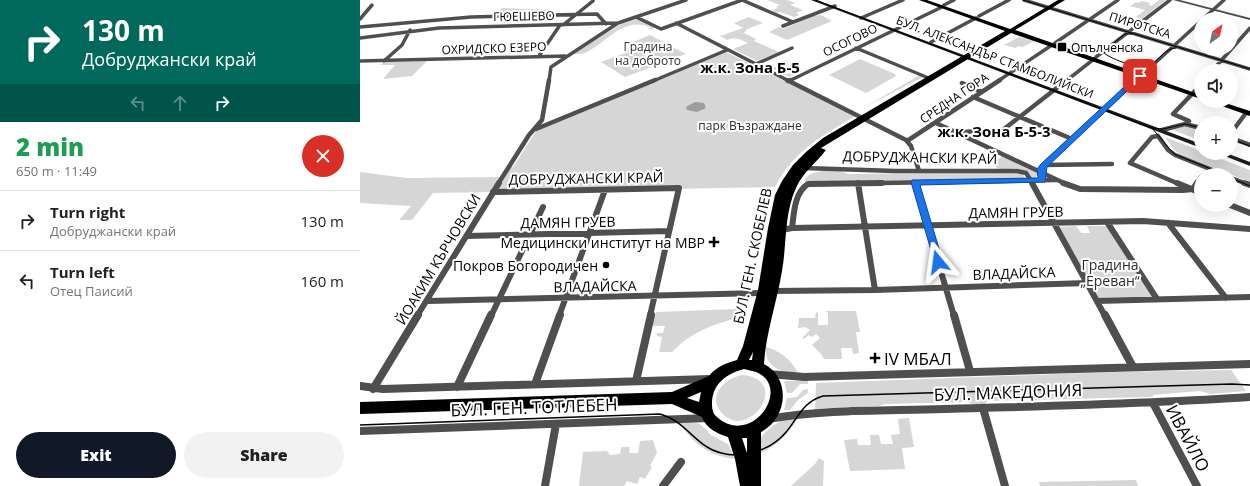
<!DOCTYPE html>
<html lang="en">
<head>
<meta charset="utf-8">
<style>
  body { margin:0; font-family:"Open Sans",sans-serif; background:#f2f2f2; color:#202124; height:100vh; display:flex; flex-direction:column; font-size:15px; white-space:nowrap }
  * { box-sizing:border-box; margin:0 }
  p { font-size:13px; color:#757577 }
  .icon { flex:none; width:22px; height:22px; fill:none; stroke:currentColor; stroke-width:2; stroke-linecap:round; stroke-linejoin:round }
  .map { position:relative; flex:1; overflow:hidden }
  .drawer { display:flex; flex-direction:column; background:#fff; width:360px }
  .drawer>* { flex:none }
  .guide { background:#00695c; color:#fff; overflow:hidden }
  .needle { width:26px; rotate:33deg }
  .tools { position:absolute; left:834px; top:12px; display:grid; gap:8px }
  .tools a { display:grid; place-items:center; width:44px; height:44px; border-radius:50%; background:#fff; box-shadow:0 4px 16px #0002; font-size:20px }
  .pin { position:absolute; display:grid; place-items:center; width:34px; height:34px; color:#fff; margin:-17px; border-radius:8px; box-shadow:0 2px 6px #0006 }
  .me { position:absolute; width:44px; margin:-22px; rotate:344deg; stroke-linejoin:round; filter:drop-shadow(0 0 3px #0008) }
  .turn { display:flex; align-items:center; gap:14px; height:84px; padding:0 16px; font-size:18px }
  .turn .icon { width:52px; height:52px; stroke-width:2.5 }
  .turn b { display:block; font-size:28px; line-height:34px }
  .lanes { display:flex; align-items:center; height:38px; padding:0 16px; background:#0003; justify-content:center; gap:20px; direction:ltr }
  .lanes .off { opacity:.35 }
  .round { display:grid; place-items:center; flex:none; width:42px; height:42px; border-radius:21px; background:#f2f2f2 }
  .headline { display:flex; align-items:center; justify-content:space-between; height:68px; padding:0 16px }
  h1 { font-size:24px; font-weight:800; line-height:30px; color:#1e9e55 }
  .button { display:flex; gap:8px; margin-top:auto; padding:8px 16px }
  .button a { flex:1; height:46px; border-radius:24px; background:#111827; color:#fff; font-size:16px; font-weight:800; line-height:46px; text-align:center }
  .button a+a { background:#f2f2f2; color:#202124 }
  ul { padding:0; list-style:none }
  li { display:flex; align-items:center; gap:12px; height:60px; padding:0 16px; border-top:1px solid #e0e0e0 }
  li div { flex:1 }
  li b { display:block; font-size:15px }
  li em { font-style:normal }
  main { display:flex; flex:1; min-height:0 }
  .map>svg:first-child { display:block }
  .green { fill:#d6d6d6 }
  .water { fill:#9d9d9d }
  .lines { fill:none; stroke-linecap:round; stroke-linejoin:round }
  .minor-far3 { stroke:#4f4f4f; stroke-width:3.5 }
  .minor-far2 { stroke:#4f4f4f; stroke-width:4.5 }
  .minor-far1 { stroke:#4f4f4f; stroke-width:6 }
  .minor { stroke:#4f4f4f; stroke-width:8 }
  .tertiary { fill:#4f4f4f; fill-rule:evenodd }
  .secondary { fill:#1c1c1c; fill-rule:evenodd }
  .primary { fill:#000; fill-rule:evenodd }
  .tram-far1 { stroke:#000; stroke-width:1 }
  .tram { stroke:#000; stroke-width:1.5 }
  .route { fill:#1a73e8; stroke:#114b97 }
  .poi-dot { fill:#000; stroke:#fff; stroke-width:1.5 }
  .labels { text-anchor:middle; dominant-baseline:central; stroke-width:4; stroke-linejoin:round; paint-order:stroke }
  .far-street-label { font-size:12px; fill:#000; stroke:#fff }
  .far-park-label { font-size:12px; fill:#2d2d2d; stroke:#fff }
  .far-poi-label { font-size:12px; fill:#000; stroke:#fff; text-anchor:start }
  .street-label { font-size:14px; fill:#000; stroke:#fff }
  .poi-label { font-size:14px; fill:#000; stroke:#fff; text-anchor:end }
  .park-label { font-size:14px; fill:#2d2d2d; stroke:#fff }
  .far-district-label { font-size:15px; font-weight:bold; fill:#000; stroke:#fff }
  .near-poi-label { font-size:17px; fill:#000; stroke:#fff; text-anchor:start }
  .near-street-label { font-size:17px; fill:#000; stroke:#fff }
</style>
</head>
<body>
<main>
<section class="drawer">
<div class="guide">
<div class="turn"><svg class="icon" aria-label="right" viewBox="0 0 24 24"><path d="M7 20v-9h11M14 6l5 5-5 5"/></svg><div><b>130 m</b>Добруджански край</div></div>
<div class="lanes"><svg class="icon off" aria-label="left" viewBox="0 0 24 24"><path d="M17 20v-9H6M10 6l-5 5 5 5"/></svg><svg class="icon off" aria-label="ahead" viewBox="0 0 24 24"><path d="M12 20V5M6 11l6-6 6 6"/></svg><svg class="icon" aria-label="right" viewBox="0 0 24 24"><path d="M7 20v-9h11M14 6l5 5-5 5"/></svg></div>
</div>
<div class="headline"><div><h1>2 min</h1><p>650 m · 11:49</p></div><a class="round" style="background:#d93025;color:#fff"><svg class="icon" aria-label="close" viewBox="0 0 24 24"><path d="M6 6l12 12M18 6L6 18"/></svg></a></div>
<ul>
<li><svg class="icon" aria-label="right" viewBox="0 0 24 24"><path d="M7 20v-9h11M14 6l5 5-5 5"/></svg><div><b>Turn right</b><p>Добруджански край</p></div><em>130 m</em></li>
<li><svg class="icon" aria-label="left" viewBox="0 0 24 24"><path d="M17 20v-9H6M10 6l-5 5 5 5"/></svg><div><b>Turn left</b><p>Отец Паисий</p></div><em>160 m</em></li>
</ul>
<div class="button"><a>Exit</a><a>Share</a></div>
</section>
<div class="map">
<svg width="890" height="486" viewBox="0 0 890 486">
  <rect width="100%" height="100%" fill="#fff"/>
  <!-- green -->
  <path class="green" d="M407,0H427L435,3L430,5L443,10L436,13L439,15L435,17L419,12L417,13L412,10L418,8L416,7L420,5Z
    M799,0H806L782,19L776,17L785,10L770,6L776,2L779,3L781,1L790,3L789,5L791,6Z
    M142,8L193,10L189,13H136Z
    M461,15L472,21L427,40L409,32L419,27L423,29L453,16Z
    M389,17L403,23L387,29L384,33L396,39L394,41L419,52L397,61L373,49L388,43C380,39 376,37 367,40L360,36L383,28L374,23Z
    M277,19L294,27L293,29H287L291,28C264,15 247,43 225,53C222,54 217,54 213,54L261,24Z
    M290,35L326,54L265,77L241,62L268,52L264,50L275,46L271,43Z
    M659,37L674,41L663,47L659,46L655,48L644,45Z
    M366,52L495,116C460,138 435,149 415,187L73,193L52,220H39L51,206L0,203V172L47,178L143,177L149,167H153L176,131Z
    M500,59L535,74L536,76L506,93L469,75Z
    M67,61L52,76L23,79L35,65H20L24,62Z
    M423,65L429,68L423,72L427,74L431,72L429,71L435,68L442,71L429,77L411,68L415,67L419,69Z
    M558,76L563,77L505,107Z
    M825,126L841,130V141L813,130Z
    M805,137L841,151V153H845L890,170V182L819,154L814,150Z
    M643,155L679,173L675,178H671C659,162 653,172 637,168L634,163Z
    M477,170L488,174L662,172L665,179L449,183L444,181C449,170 466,171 477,170Z
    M716,226L721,233H730L727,226H749L797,299L737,301L697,227Z
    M377,309L374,319C350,325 329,334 312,352H299L302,337L297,336V333H303L305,326H292L296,312Z
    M465,311H496L500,332H496L499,353L493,354L492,348H481L482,359H464L461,354L452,345L460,338L456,334L452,337L449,335L444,339L442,338L450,330L445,327L438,328L439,318H455L456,312L458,313V325H468V313Z
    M406,347C420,350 432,361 438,373C422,373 404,368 406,347Z
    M871,370L886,391L851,394L839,391L793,395V397H789L627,401L625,404L615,405L607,402L525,404L519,406L455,409L456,383L755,372Z
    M383,375C433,380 387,444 361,412C347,395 366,377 383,375Z
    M424,381H448V384H440L432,393H427Z
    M448,389V393L438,400L430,410H424L427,398L437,397L443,390Z
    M549,418L554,447L542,448L545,469L490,471L484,440L497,439L498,445H511L510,435H519L521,444H533L531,435L540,434L538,419Z
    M426,419H437C428,435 416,447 398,454C398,450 398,445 399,441C404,431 417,422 426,419Z
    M320,423H337L341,425L351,435L368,444L375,459C349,456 333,444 320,423Z
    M293,440L297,453L290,466L292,467L285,479L280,477L277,484L267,481L264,486H219L223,452L247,451L250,455L260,454L261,447H270L269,453H278L280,441Z
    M459,458L464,461L463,486H431L455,464Z
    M776,480L778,486H680L679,482Z"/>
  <!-- water -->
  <path class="water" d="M335,102L344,103L346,108L337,112L327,110L326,107Z"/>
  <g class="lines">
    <!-- minor-far3 -->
    <path class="minor-far3" d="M382,0L433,22
      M664,0L890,69
      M584,5L594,0
      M619,16L649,0
      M276,17L301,29L382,0
      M501,18L543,0
      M0,19L12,5
      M843,19L864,0
      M316,23L429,81
      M203,25L233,1
      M423,26L475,6
      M0,27L111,17L237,14L246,24
      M0,38L79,28L258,23L326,0
      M571,42L616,18
      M695,43L758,0
      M496,48L571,79
      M179,56L200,25
      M736,57L810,0
      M0,61L205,56
      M24,61L42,45L50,30
      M396,64L432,48
      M852,71L890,28
      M783,74L841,21
      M189,81L191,67L258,23
      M293,81L367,50
      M429,81L582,7
      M638,81L692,45
      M706,81L734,59
      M775,81L780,76"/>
    <!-- minor-far2 -->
    <path class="minor-far2" d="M427,80L546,140L551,146L559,171
      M428,81L431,80
      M602,83L622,92
      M834,92L841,84
      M613,97L712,139
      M576,123L706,184
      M826,124L829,121L813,114L832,94
      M176,129L295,80
      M802,130L825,124L841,128
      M600,132L624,131L639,133L707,80
      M871,133L886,113
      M798,136L792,137L770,163L819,184
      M798,136L808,150L815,155L865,175
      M871,138L890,145
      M547,141L640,80
      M683,165L752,164
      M444,168L535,171H657L666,173L673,184
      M682,175L681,169L683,165L776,80
      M871,178L887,184
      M555,182L556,184
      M138,184L169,135L182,120L189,80
      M460,184L696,180
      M836,184L841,177"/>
    <!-- minor-far1 -->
    <path class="minor-far1" d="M498,183L515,290
      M555,183L594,316
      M672,183L745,316
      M703,183L720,189L823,190L833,189L837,183
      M817,183L841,193
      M884,183L890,185
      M133,192L319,188L290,316
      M870,205L890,213
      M747,222L797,299
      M808,223L866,298
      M432,228C434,214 434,193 448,184L522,183
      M422,230L432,228L783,221L890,229
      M107,236L309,231
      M413,291L515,290L727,283
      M68,301L402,293
      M737,301L890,297
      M57,316L139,183
      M131,316L183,207
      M199,316L245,190"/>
    <!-- minor -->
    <path class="minor" d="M594,315L610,371
      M745,315L773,367
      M409,374L444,377L890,364
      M276,381L291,315
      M175,384L200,315
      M0,386L23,389L350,379
      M97,387L131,315
      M13,389L58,315
      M793,403L837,486
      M623,408L645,486
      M408,419C465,409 525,411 584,409C686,406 788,404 890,397
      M0,431L349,418
      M185,486L196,424
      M303,486L321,462"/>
    <!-- tertiary -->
    <path class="tertiary" d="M813,0H820L890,18V20Z"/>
    <!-- secondary -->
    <path class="secondary" d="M451,0H457L841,144V148Z
      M857,153H866L890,162V166Z"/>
    <!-- primary -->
    <path class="primary" d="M559,0H567L650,29L698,0H705L655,30L841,95V99L651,33L461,148L466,150C456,163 443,172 436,188C424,214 427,243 422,271C417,302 406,332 404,364C431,378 428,418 401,432V486H380L375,459L368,437C356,433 347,429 342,417L312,404L0,414V402L312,392L349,376C356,367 366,363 377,360L383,346L398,290L408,228L415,195L422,181L433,165L446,152L463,138L645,31ZM393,352L392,360H389ZM384,369C388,370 392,371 396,372C433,387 392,448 357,417C353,414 352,409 352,404C352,384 366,374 384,369ZM341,392L339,402L327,398ZM382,438H387V453Z
      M848,101H859L890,111V116Z"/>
    <!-- tram-far1 -->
    <path class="tram-far1" d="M455,0L792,128L803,129L825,124L841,128
      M663,0L890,69
      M772,34H765L745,50L744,53C753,60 780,70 791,65C800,59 804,49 816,48
      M791,127L814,154L866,175
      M871,139L890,146
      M871,178L890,186"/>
    <!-- tram -->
    <path class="tram" d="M0,425L300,414C326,421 336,447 361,453C384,459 412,450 427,431C439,416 443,402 463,396L872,384L890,385"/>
  </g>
  <!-- route -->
  <path class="route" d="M778,74L783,76L687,167L685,182L560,185L583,262L578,266L575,264L551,182L552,180L678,178L677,169L681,164Z"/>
  <!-- markers -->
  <g class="poi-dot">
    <rect x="697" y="42" width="10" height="10" rx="2"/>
    <path d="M352 236h4v4h4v4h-4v4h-4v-4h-4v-4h4z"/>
    <circle cx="246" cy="265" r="4"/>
    <path d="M513 352h4v4h4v4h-4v4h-4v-4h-4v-4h4z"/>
  </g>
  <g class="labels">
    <!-- far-street labels -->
    <g class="far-street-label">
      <text transform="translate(164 16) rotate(-1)">ГЮЕШЕВО</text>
      <text transform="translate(780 25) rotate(17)">ПИРОТСКА</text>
      <text transform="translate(490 40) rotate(-26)">ОСОГОВО</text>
      <text transform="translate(134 48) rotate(-2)">ОХРИДСКО ЕЗЕРО</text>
      <text transform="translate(635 57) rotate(21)">БУЛ. АЛЕКСАНДЪР СТАМБОЛИЙСКИ</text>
      <text transform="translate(594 98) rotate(-34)">СРЕДНА ГОРА</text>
    </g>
    <!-- far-park labels -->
    <g class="far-park-label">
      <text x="288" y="46">Градина<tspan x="288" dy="14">на доброто</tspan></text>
      <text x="390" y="125">парк Възраждане</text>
    </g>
    <!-- far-poi labels -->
    <g class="far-poi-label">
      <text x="711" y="47">Опълченска</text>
    </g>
    <!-- street labels -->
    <g class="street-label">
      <text transform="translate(560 157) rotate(1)">ДОБРУДЖАНСКИ КРАЙ</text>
      <text transform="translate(226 178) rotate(-1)">ДОБРУДЖАНСКИ КРАЙ</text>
      <text transform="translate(656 212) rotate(-1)">ДАМЯН ГРУЕВ</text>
      <text transform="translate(208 222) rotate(-1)">ДАМЯН ГРУЕВ</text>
      <text transform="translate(392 256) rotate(-78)">БУЛ. ГЕН. СКОБЕЛЕВ</text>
      <text transform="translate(78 259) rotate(-59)">ЙОАКИМ КЪРЧОВСКИ</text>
      <text transform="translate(654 273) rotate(-2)">ВЛАДАЙСКА</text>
      <text transform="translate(235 286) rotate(-1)">ВЛАДАЙСКА</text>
    </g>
    <!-- poi labels -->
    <g class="poi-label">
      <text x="345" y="242">Медицински институт на МВР</text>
      <text x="238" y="265">Покров Богородичен</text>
    </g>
    <!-- park labels -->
    <g class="park-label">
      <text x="750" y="264">Градина<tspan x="750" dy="16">„Ереван“</tspan></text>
    </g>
    <!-- far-district labels -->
    <g class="far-district-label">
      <text x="390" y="67">ж.к. Зона Б-5</text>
      <text x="634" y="131">ж.к. Зона Б-5-3</text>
    </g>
    <!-- near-poi labels -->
    <g class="near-poi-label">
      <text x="524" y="358">IV МБАЛ</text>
    </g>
    <!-- near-street labels -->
    <g class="near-street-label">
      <text transform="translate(648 392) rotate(-2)">БУЛ. МАКЕДОНИЯ</text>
      <text transform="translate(174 407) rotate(-2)">БУЛ. ГЕН. ТОТЛЕБЕН</text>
      <text transform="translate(828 438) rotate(62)">ИВАЙЛО</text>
    </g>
  </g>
</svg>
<div class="tools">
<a><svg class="needle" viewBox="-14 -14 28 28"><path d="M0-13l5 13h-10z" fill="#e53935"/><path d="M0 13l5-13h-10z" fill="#757577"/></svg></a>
<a><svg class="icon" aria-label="sound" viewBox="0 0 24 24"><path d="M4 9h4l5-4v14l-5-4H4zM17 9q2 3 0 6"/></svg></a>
<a>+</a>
<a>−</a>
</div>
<div class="pin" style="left:780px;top:76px;background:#d93025"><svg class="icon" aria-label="arrive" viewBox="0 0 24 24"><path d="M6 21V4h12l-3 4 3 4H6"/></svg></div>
<svg class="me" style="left:578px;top:262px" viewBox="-20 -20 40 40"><path d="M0-17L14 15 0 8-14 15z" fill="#1a73e8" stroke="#fff" stroke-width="4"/></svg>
</div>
</main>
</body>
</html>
